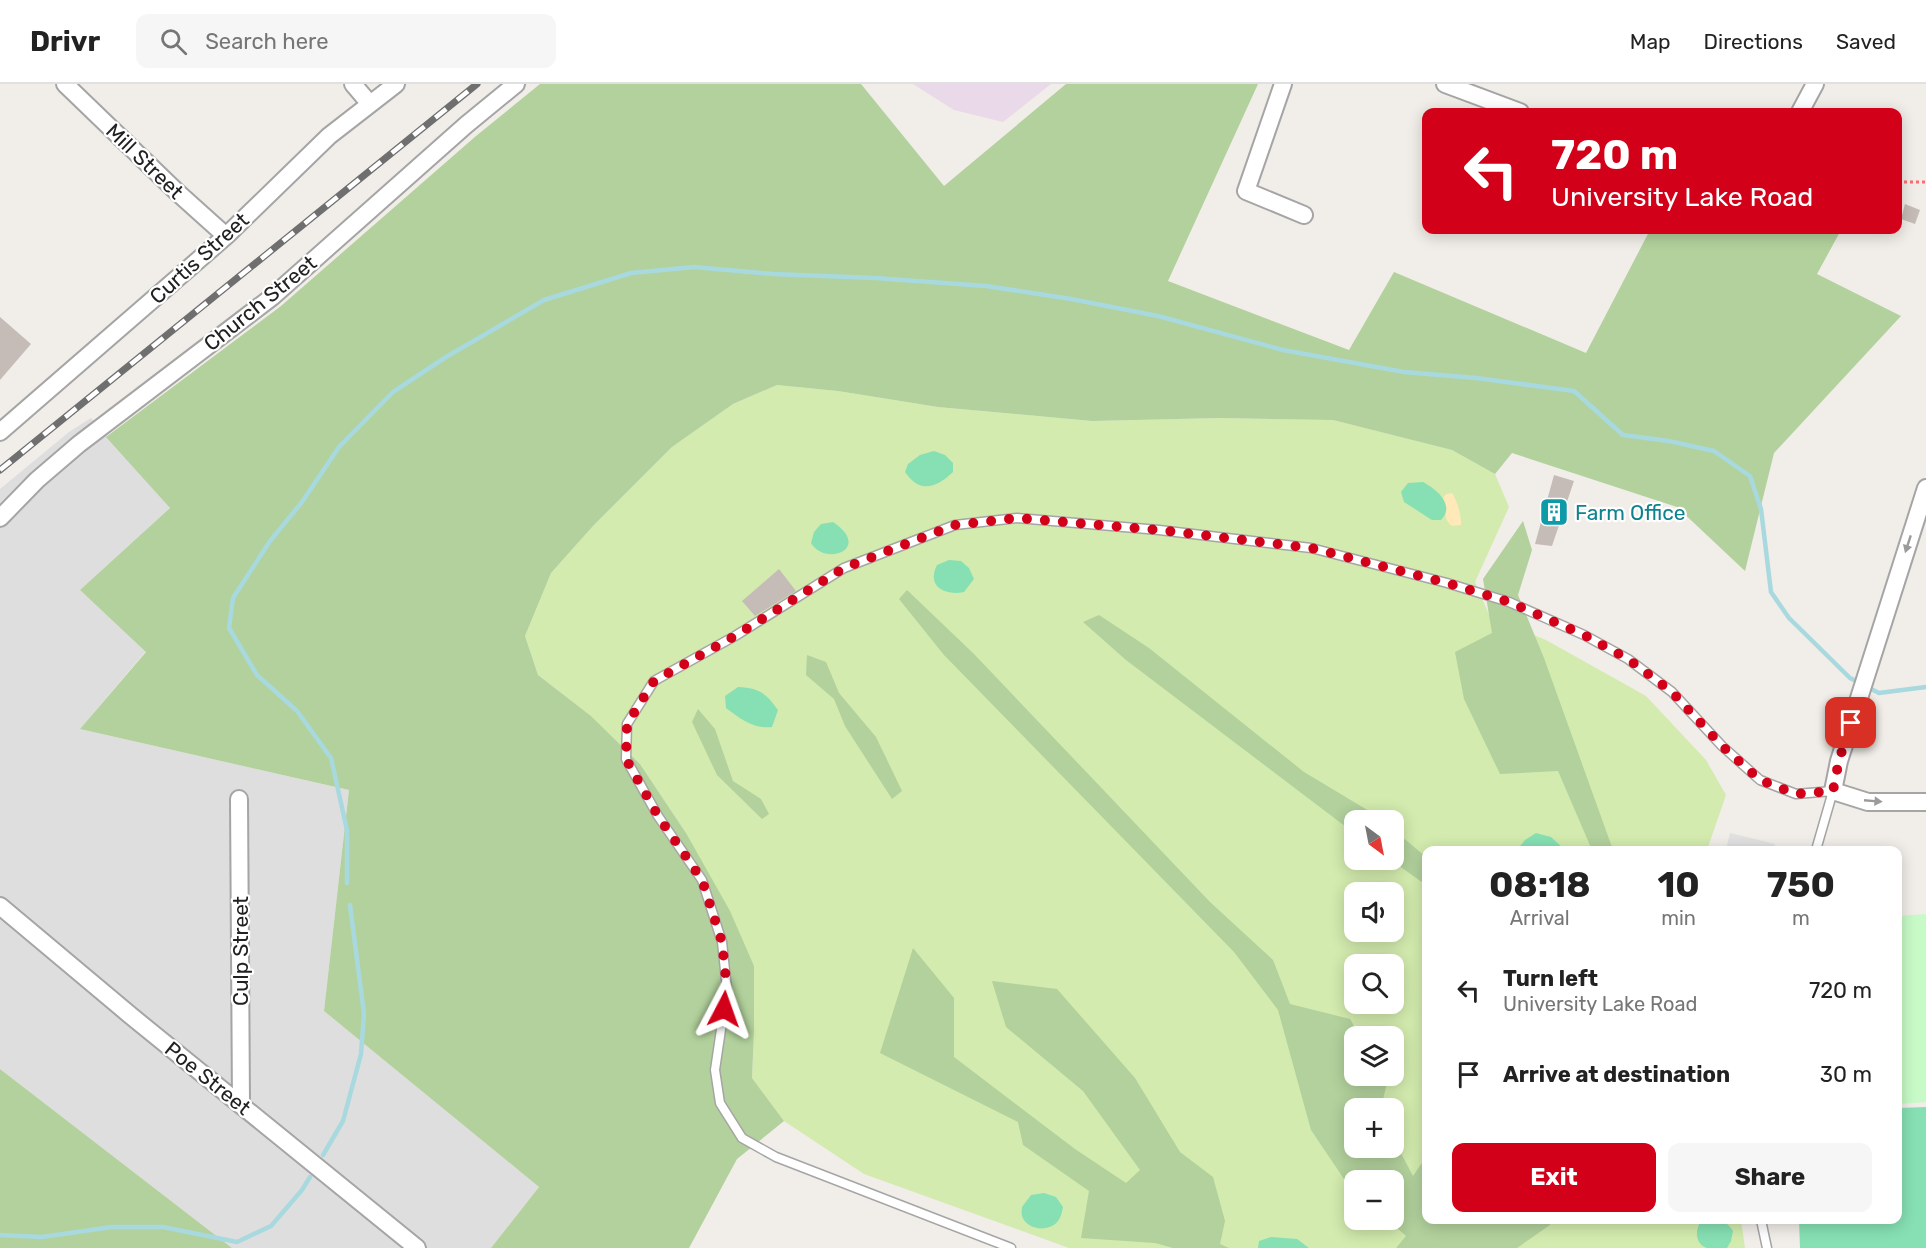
<!DOCTYPE html>
<html lang="en">
<head>
<meta charset="utf-8">
<style>
  body { margin:0; font-family:Rubik,sans-serif; background:#f6f6f6; color:#222; height:100vh; display:flex; flex-direction:column; font-size:22px; white-space:nowrap }
  * { box-sizing:border-box; margin:0 }
  p { font-size:20px; color:#767676 }
  .icon { flex:none; width:33px; height:33px; fill:none; stroke:currentColor; stroke-width:2; stroke-linecap:round; stroke-linejoin:round }
  .map { position:relative; flex:1; overflow:hidden }
  .drawer { position:absolute; left:1422px; top:762px; width:480px; height:378px; display:flex; flex-direction:column; background:#fff; border-radius:12px; box-shadow:0 3px 15px #0003 }
  .drawer>* { flex:none }
  .top-card { position:absolute; left:1422px; top:24px; width:480px; height:126px; border-radius:12px; box-shadow:0 3px 15px #0003; background:#d20018; color:#fff; overflow:hidden }
  .needle { width:39px; rotate:148deg }
  .tools { position:absolute; left:1344px; top:726px; display:grid; gap:12px }
  .tools a { display:grid; place-items:center; width:60px; height:60px; border-radius:12px; background:#fff; box-shadow:0 3px 15px #0003; font-size:30px }
  .pin { position:absolute; display:grid; place-items:center; width:51px; height:51px; color:#fff; margin:-26px; border-radius:12px; box-shadow:0 3px 9px #0006 }
  .me { position:absolute; width:66px; margin:-33px; rotate:4deg; stroke-linejoin:round; filter:drop-shadow(0 0 4px #0008) }
  .turn { display:flex; align-items:center; gap:21px; height:126px; padding:0 30px; font-size:27px }
  .turn .icon { width:78px; height:78px; stroke-width:2.5 }
  .turn b { display:block; font-size:42px; line-height:51px }
  .eta { display:flex; justify-content:space-evenly; align-items:center; height:102px; text-align:center }
  .eta b { font-size:36px; font-weight:700; line-height:42px }
  .cta { display:flex; gap:12px; margin-top:auto; padding:12px 30px }
  .cta a { flex:1; height:69px; border-radius:12px; background:#d20018; color:#fff; font-size:24px; font-weight:700; line-height:69px; text-align:center }
  .cta a+a { background:#f6f6f6; color:#222 }
  ul { padding:0; list-style:none }
  li { display:flex; align-items:center; gap:18px; height:84px; padding:0 30px }
  li div { flex:1 }
  li b { display:block; font-size:22px }
  li em { font-style:normal }
  header { display:flex; align-items:center; gap:36px; box-sizing:border-box; height:84px; padding:0 30px; background:#fff; border-bottom:2px solid #e0e0e0 }
  header strong { font-size:28px }
  nav { display:flex; gap:33px; margin-inline-start:auto; font-size:21px }
  .search { width:420px; height:54px; background:#f6f6f6; display:flex; align-items:center; gap:15px; box-sizing:border-box; padding:0 21px; border-radius:12px; color:#767676; font-size:22px }
  .map>svg:first-child { display:block }
  .residential { fill:#dfdede }
  .industrial { fill:#ead9e9 }
  .grass { fill:#d3ebae; fill-rule:evenodd }
  .forest { fill:#b2d19c }
  .sand { fill:#ffe9b8 }
  .park { fill:#c7fac6 }
  .pitch { fill:#86e0b3 }
  .parking { fill:#e1e1e1 }
  .lines { fill:none; stroke-linecap:round; stroke-linejoin:round }
  .stream { stroke:#a8d9df; stroke-width:4.5 }
  .building { fill:#c6bcb7 }
  .service-casing { stroke:#a5a5a5; stroke-width:11 }
  .minor-casing { stroke:#a5a5a5; stroke-width:20 }
  .path { stroke:#fb6f70; stroke-width:3; stroke-dasharray:3 3; stroke-linecap:butt }
  .service { stroke:#fff; stroke-width:8 }
  .minor { stroke:#fff; stroke-width:16 }
  .rail-casing { stroke:#6f6f6f; stroke-width:7 }
  .rail { stroke:#fff; stroke-width:4.5; stroke-dasharray:14; stroke-linecap:butt }
  .oneway { fill:#9b9b9b }
  .route { stroke:#d20018; stroke-width:10; stroke-dasharray:0 18 }
  .labels { text-anchor:middle; dominant-baseline:central; stroke-width:4.5; stroke-linejoin:round; paint-order:stroke }
  .street-label { font-size:21px; fill:#212121; stroke:#fff }
  .culture-label { font-size:21px; fill:#0d838f; stroke:#fff; text-anchor:start }
</style>
</head>
<body>
<header>
<strong>Drivr</strong>
<div class="search"><svg class="icon" aria-label="search" viewBox="0 0 24 24"><circle cx="10" cy="10" r="6"/><path d="M15 15l6 6"/></svg>Search here</div>
<nav><a>Map</a><a>Directions</a><a>Saved</a></nav>
</header>
<div class="map">
<svg width="1926" height="1164" viewBox="0 0 1926 1164">
  <rect width="100%" height="100%" fill="#f1ede8"/>
  <!-- residential -->
  <path class="residential" d="M91,334L170,424L80,506L146,567L80,645L349,706L324,927L539,1103L491,1164H232L0,985V405L69,348Z"/>
  <!-- industrial -->
  <path class="industrial" d="M913,0H1051L1003,38L954,26Z"/>
  <!-- grass -->
  <path class="grass" d="M777,301L838,307L938,323L1092,337L1220,334L1333,336L1452,366L1495,390L1509,423L1475,498L1490,533L1546,556L1646,612L1706,676L1726,711L1707,766H1426V1136H1741L1745,1164H1069L864,1090L784,1037L752,994L754,947V882L686,749L640,680L591,632L538,591L525,552L551,489L593,442L672,363L733,320ZM1354,736H1394V776H1354ZM1354,808H1394V848H1354ZM1354,880H1394V920H1354ZM1354,952H1394V992H1354ZM1354,1024H1394V1064H1354ZM1354,1096H1394V1136H1354Z"/>
  <!-- forest -->
  <path class="forest" d="M540,0H861L944,102L1066,0H1258L1168,197L1349,266L1394,188L1586,269L1650,146H1841L1817,190L1901,232L1774,369L1745,487L1677,423L1512,369L1495,390L1452,366L1333,336L1220,334L1092,337L938,323L838,307L777,301L733,320L672,363L593,442L551,489L525,552L538,591L591,632L640,680L686,749L730,827L754,882V947L752,994L784,1037L737,1075L689,1164H491L539,1103L324,927L349,706L80,645L146,568L80,506L170,424L106,353L281,222L476,52Z
    M1523,437L1532,466L1518,511L1544,574L1613,766H1592L1558,687L1500,690L1464,615L1455,568L1492,549L1483,495Z
    M907,506L974,570L1210,818L1273,876L1290,920L1350,935L1360,952H1354V992H1383L1387,999L1381,1024H1354V1064H1394V1056L1413,1092L1426,1073V1136H1550V1141L1517,1164H1396L1406,1152L1388,1136H1394V1096H1354V1105L1346,1098L1311,1046L1278,926L1234,868L944,571L899,515Z
    M1099,531L1149,564L1304,688L1374,730L1382,736H1354V749L1126,576L1083,538Z
    M807,571L826,578L839,609L876,653L902,707L892,715L845,642L834,615L806,591Z
    M698,625L715,645L733,697L761,715L769,730L762,735L717,691L692,638Z
    M1394,746L1426,773V801L1391,776H1394Z
    M913,864L954,914V973L1075,1065L1126,1099L1140,1086L1083,1007L1006,943L992,897L1057,905L1135,994L1180,1068L1213,1093L1225,1137L1220,1160L1229,1164H1173L1155,1159L1081,1154L1089,1107L1023,1061L1018,1038L880,969Z
    M0,985L232,1164H0Z"/>
  <!-- sand -->
  <path class="sand" d="M1452,409C1456,414 1462,433 1461,441L1452,442C1443,436 1446,424 1443,414L1446,410Z"/>
  <!-- park -->
  <path class="park" d="M1926,830V1018L1898,1020V832Z"/>
  <!-- pitch -->
  <path class="pitch" d="M934,367L945,371L953,379V388C936,404 920,410 905,388L908,380L920,371Z
    M1423,398C1436,405 1456,421 1441,436H1432L1404,418L1401,408L1408,399Z
    M833,438C873,465 825,483 811,459L814,448L821,440Z
    M949,476L961,477L969,484L974,495L964,508C945,512 926,503 937,481Z
    M738,603C759,604 766,609 778,626L772,643C753,645 741,635 726,624L725,612Z
    M1536,749L1551,753L1565,766H1517L1525,756Z
    M1926,1023V1164H1800L1799,1136H1898V1024Z
    M1044,1109L1056,1113L1063,1123C1062,1128 1061,1133 1058,1137C1050,1148 1027,1147 1022,1132C1021,1129 1022,1126 1022,1123L1031,1111Z
    M1702,1136C1716,1135 1725,1134 1733,1147L1731,1157L1727,1164C1722,1164 1713,1164 1707,1164C1694,1160 1695,1144 1702,1136Z
    M1271,1153L1297,1155L1309,1164H1258L1259,1157Z"/>
  <!-- parking -->
  <path class="parking" d="M1730,749L1775,760L1774,766H1726Z"/>
  <g class="lines">
    <!-- stream -->
    <path class="stream" d="M1871,605L1879,609L1926,603
      M347,799V746L331,674L297,627L257,591L229,544L233,514L270,457L302,418L339,363L393,308L446,273L544,216L631,189L694,183L773,190L875,194L986,202L1071,215L1158,232L1283,266L1404,288L1476,294L1574,307L1623,351L1669,357L1714,367L1750,392L1761,425L1771,508L1789,534L1850,594L1856,597
      M323,1071L343,1037L361,970L364,930L350,821
      M0,1151L42,1153L112,1143H163L237,1158L271,1142L302,1106L310,1093"/>
  </g>
  <!-- building -->
  <path class="building" d="M1905,120L1920,126L1915,140L1901,135Z
    M0,233L31,260L0,296Z
    M1554,391L1574,397L1552,462L1535,460Z
    M779,485L796,507L755,532L742,517Z"/>
  <g class="lines">
    <!-- service casing -->
    <g class="service-casing">
      <path id="service" d="M1761,1136L1767,1164
        M1011,1164L776,1073L742,1054L720,1019L715,986L727,905L722,858L702,796L658,732L626,675L627,640L654,597L735,552L844,484L955,441L1017,434L1159,446L1311,464L1447,499L1509,518L1584,551L1628,575L1672,608L1722,662L1760,696L1796,710L1833,707L1816,766"/>
    </g>
    <!-- minor casing -->
    <g class="minor-casing">
      <path id="minor" d="M65,0L177,108L226,152
        M353,0L370,20
        M1283,0L1246,107L1304,131
        M1445,0L1520,28
        M1800,28L1815,0
        M0,348L226,152L329,52L396,0
        M1926,404L1839,677L1833,707L1868,718H1926
        M0,434L37,396L79,360L272,213L466,41L516,0
        M239,715L241,1019
        M0,822L130,931L417,1164"/>
    </g>
    <!-- path -->
    <path class="path" d="M1898,98H1926"/>
    <!-- service -->
    <use href="#service" class="service"/>
    <!-- minor -->
    <use href="#minor" class="minor"/>
    <!-- rail casing -->
    <g class="rail-casing">
      <path id="rail" d="M0,386L477,0"/>
    </g>
    <!-- rail -->
    <use href="#rail" class="rail"/>
  </g>
  <!-- one-way arrows -->
  <defs><path id="oneway-solid" d="M-6-.8H1V-3.2L6.5 0L1 3.2V.8H-6Z" transform="scale(1.5)"/></defs>
  <g class="oneway">
    <use href="#oneway-solid" transform="translate(1908 460) rotate(108)"/>
    <use href="#oneway-solid" transform="translate(1873 717) rotate(5)"/>
  </g>
  <g class="lines">
    <!-- route -->
    <path class="route" d="M724,925L727,905L722,858L702,796L658,732L626,675L627,640L654,597L735,552L844,484L955,441L1017,434L1159,446L1311,464L1447,499L1509,518L1584,551L1628,575L1672,608L1722,662L1760,696L1796,710L1833,707L1839,676L1851,639"/>
  </g>
  <!-- icons -->
  <defs>
    <g id="building-square" transform="scale(1.5)"><rect x="-9" y="-9" width="18" height="18" rx="4" fill="#0f9aa8" stroke="#fff"/><path d="M-4-6H4V6H1V3H-1V6H-4ZM-2.5-4.3h1.7v1.8h-1.7ZM.8-4.3h1.7v1.8H.8ZM-2.5-1h1.7V.8h-1.7ZM.8-1h1.7V.8H.8Z" fill="#fff"/></g>
  </defs>
  <g fill-rule="evenodd">
    <use href="#building-square" x="1554" y="428"/>
  </g>
  <g class="labels">
    <!-- street labels -->
    <g class="street-label">
      <text transform="translate(145 77) rotate(44)">Mill Street</text>
      <text transform="translate(199 174) rotate(-42)">Curtis Street</text>
      <text transform="translate(260 219) rotate(-39)">Church Street</text>
      <text transform="translate(240 867) rotate(-90)">Culp Street</text>
      <text transform="translate(208 994) rotate(39)">Poe Street</text>
    </g>
    <!-- culture labels -->
    <g class="culture-label">
      <text x="1575" y="428">Farm Office</text>
    </g>
  </g>
</svg>
<div class="tools">
<a><svg class="needle" viewBox="-14 -14 28 28"><path d="M0-13l5 13h-10z" fill="#e53935"/><path d="M0 13l5-13h-10z" fill="#767676"/></svg></a>
<a><svg class="icon" aria-label="sound" viewBox="0 0 24 24"><path d="M4 9h4l5-4v14l-5-4H4zM17 9q2 3 0 6"/></svg></a>
<a><svg class="icon" aria-label="search" viewBox="0 0 24 24"><circle cx="10" cy="10" r="6"/><path d="M15 15l6 6"/></svg></a>
<a><svg class="icon" aria-label="layers" viewBox="0 0 24 24"><path d="M12 4l9 5-9 5-9-5zM3 14l9 5 9-5"/></svg></a>
<a>+</a>
<a>−</a>
</div>
<div class="pin" style="left:1851px;top:639px;background:#d93025"><svg class="icon" aria-label="arrive" viewBox="0 0 24 24"><path d="M6 21V4h12l-3 4 3 4H6"/></svg></div>
<svg class="me" style="left:724px;top:925px" viewBox="-20 -20 40 40"><path d="M0-17L14 15 0 8-14 15z" fill="#d20018" stroke="#fff" stroke-width="4"/></svg>
<div class="top-card">
<div class="turn"><svg class="icon" aria-label="left" viewBox="0 0 24 24"><path d="M17 20v-9H6M10 6l-5 5 5 5"/></svg><div><b>720 m</b>University Lake Road</div></div>
</div>
<section class="drawer">
<div class="eta">
<div><b>08:18</b><p>Arrival</p></div>
<div><b>10</b><p>min</p></div>
<div><b>750</b><p>m</p></div>
</div>
<ul>
<li><svg class="icon" aria-label="left" viewBox="0 0 24 24"><path d="M17 20v-9H6M10 6l-5 5 5 5"/></svg><div><b>Turn left</b><p>University Lake Road</p></div><em>720 m</em></li>
<li><svg class="icon" aria-label="arrive" viewBox="0 0 24 24"><path d="M6 21V4h12l-3 4 3 4H6"/></svg><div><b>Arrive at destination</b></div><em>30 m</em></li>
</ul>
<div class="cta"><a>Exit</a><a>Share</a></div>
</section>
</div>
</body>
</html>
